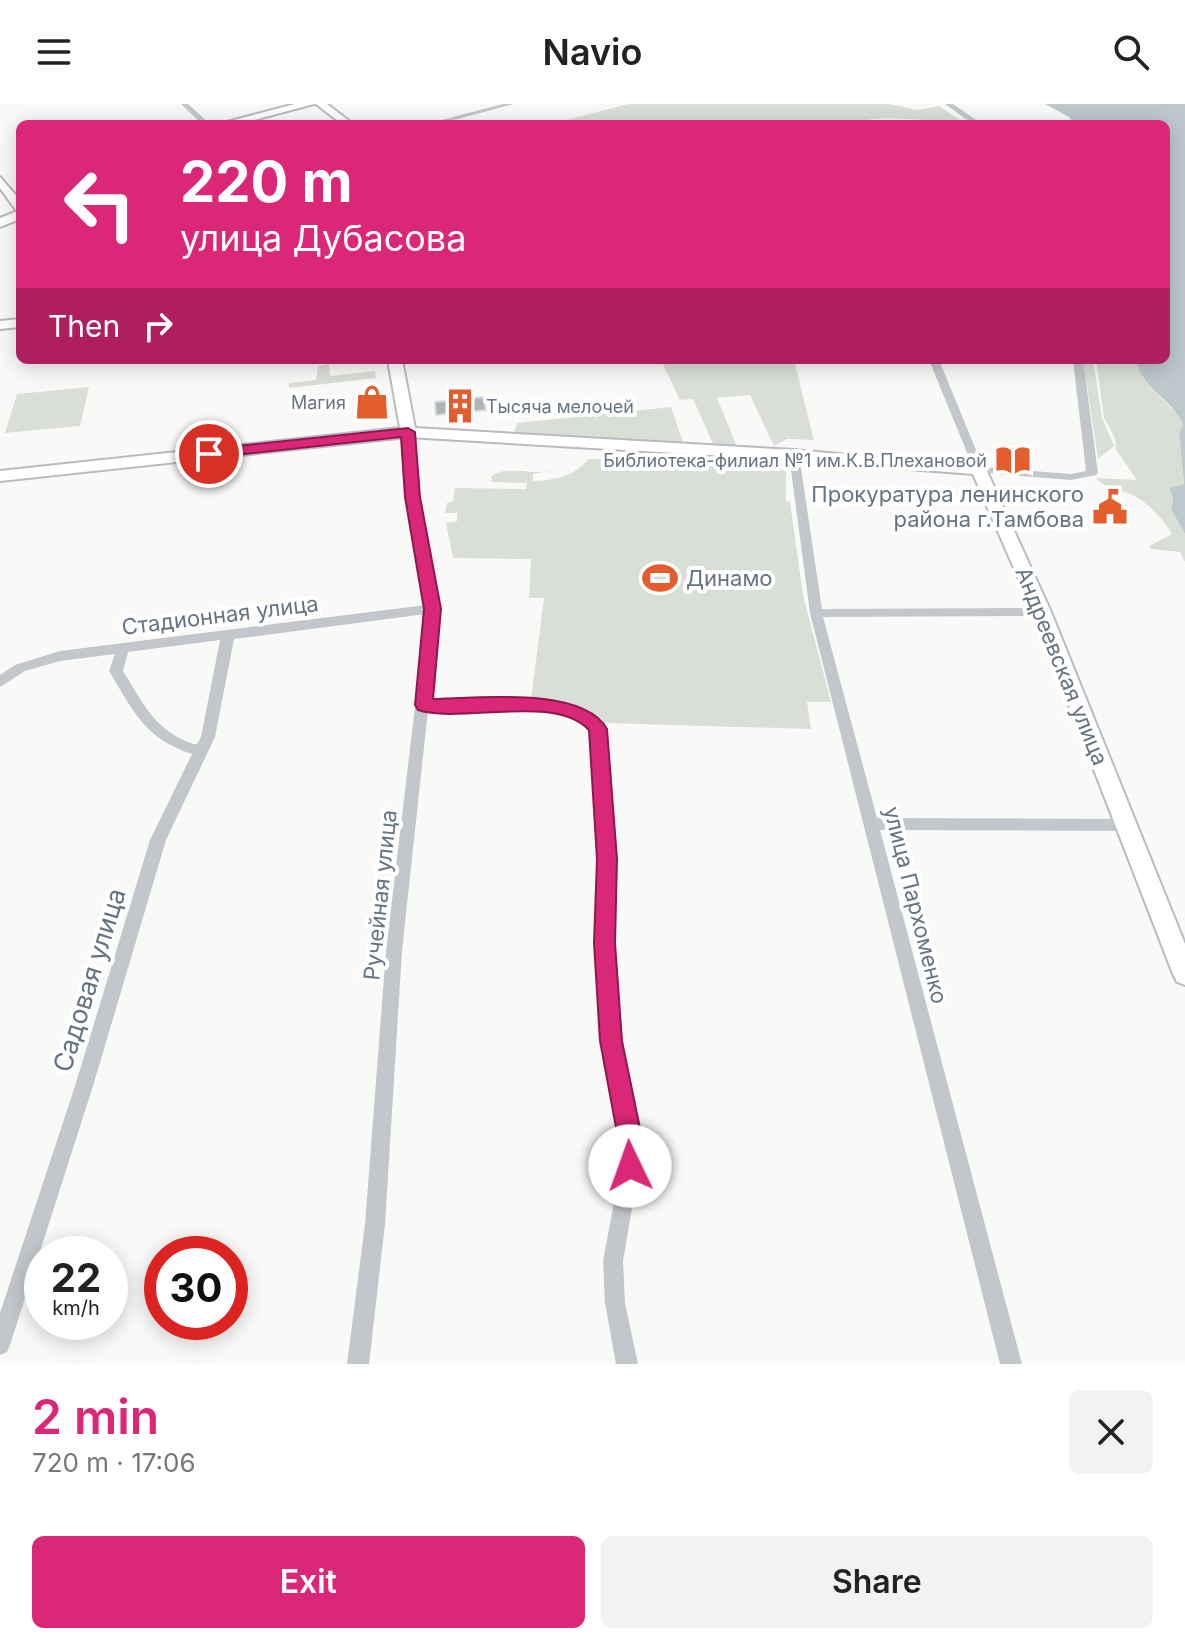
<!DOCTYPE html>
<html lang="en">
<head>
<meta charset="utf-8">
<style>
  body { margin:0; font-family:Inter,sans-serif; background:#f2f2f2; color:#222; height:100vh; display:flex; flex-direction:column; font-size:30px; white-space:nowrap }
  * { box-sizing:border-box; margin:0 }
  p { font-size:26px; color:#767676 }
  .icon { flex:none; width:44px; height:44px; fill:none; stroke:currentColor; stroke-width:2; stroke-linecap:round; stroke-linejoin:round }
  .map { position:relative; height:1260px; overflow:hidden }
  .sheet { display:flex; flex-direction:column; background:#fff; flex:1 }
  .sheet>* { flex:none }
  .top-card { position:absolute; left:16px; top:16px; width:1154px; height:244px; border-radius:12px; box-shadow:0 4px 20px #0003; background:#db2777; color:#fff; overflow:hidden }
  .speed { position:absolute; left:24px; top:1132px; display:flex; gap:16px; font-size:40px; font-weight:700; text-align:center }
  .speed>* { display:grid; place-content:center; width:104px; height:104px; border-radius:50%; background:#fff; box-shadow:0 4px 20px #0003; line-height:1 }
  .speed small { font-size:20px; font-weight:400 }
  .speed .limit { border:12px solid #d22; background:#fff; color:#111 }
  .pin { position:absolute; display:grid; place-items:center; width:68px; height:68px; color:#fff; margin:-34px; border:4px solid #fff; border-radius:50%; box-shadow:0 2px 8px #0007 }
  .me { position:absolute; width:88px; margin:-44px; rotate:357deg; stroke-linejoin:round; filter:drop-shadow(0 0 6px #0008) }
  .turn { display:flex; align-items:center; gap:28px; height:168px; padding:0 32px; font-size:36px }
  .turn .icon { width:104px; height:104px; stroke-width:2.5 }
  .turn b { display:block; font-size:56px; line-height:68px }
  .then { display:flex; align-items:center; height:76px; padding:0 32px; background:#0003; gap:16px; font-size:30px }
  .round { display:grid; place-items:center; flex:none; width:84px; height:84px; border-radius:12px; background:#f2f2f2 }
  .summary { display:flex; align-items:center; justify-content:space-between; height:136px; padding:0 32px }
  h1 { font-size:48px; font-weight:600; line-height:60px; color:#db2777 }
  .button { display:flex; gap:16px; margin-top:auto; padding:16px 32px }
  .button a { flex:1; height:92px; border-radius:12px; background:#db2777; color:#fff; font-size:32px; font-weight:600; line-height:92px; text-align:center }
  .button a+a { background:#f2f2f2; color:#222 }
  header { display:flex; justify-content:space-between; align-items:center; height:104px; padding:0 32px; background:#fff; font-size:36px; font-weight:600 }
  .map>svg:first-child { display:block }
  .green { fill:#d9dfd6 }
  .water { fill:#bdc8cd }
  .building { fill:#abb4ba; stroke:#dbdbd9; stroke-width:2 }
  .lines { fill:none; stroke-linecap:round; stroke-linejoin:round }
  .secondary-casing { stroke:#b7bcc1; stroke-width:4 }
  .primary-casing { stroke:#b6bbbf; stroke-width:4 }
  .street { fill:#c2c7cb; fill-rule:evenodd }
  .secondary { fill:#fff; fill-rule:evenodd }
  .primary { fill:#fff; fill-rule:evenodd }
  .route { fill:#db2777; stroke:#8e194d; stroke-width:2 }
  .labels { text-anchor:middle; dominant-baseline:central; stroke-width:8; stroke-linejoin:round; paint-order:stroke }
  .far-poi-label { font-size:18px; fill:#647482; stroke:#fff; text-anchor:end }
  .poi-label { font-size:22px; fill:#647482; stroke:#fff; text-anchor:end }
  .street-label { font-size:22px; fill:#647482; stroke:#fff }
  .near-street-label { font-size:26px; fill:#647482; stroke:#fff }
</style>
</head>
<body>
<header><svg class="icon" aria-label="menu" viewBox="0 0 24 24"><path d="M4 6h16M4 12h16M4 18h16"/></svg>Navio<svg class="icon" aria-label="search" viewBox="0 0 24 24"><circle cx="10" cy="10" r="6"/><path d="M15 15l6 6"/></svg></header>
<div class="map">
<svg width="1185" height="1260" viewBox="0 0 1185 1260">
  <rect width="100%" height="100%" fill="#f9faf7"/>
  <!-- green -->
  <path class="green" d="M629,0H889L917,6L939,2L964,19L932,20L925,16L887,14L820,20H550Z
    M661,256H794L814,336L787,335L774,342L750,291L717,294L738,345L715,344L693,295L680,296Z
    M1083,256H1093L1102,314L1114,342L1098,355Z
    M1096,256H1136C1141,285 1171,295 1183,321L1179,329L1184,381L1169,384L1173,396L1171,405L1185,430V458L1180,448L1151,445L1149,442L1172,430C1164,416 1146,396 1130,390C1117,385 1106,385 1096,374L1137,376L1116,346L1115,334L1104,314Z
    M329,260L330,272L375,267L376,274L289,284V279L316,276L318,262Z
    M89,283L80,322L5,329L17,290Z
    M671,303L686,347L513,335L517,319Z
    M588,355L782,359L786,365V397L790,398L803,491L831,598H807L811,625L603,619L584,610L531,596L544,494H529L531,455L453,454L446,419L457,417V409H445L447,399L453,398L455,384L526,385L527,376L525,379L492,378L491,372C511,359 533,374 557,365L533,370V377C555,376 574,373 588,355Z"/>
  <!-- water -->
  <path class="water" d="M1045,0H1185V430L1171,405L1173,396L1169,384L1184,380L1179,329L1183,321C1172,294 1141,285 1136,256H1166V20H1074L1069,13Z"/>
  <!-- building -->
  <path class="building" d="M484,293L486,306L436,311L435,298Z"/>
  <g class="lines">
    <!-- secondary casing -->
    <g class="secondary-casing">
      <path id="secondary" d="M316,0H327L353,20H342Z
        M0,73L20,96V107L16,106L0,84Z
        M20,215V223L0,225V217Z
        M388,256H402L415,324L794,346L985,363L1051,508L1185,840V881L1177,878L1173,870L1033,508L973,370L794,356L408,333L0,377V367L400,324Z"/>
    </g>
    <!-- primary casing -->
    <g class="primary-casing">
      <path id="primary" d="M295,0H314L239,20H219Z
        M20,106V115L0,123V114Z"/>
    </g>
    <!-- street -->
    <path class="street" d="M181,0H188L210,20H202Z
      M503,0H514L439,20H426Z
      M945,0H953L982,20H973Z
      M929,256H939L983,363L1071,370L1086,367L1073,256H1083L1098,369L1096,371L1071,376L975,368Z
      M408,325L413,328L419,393L439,505L429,596C476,594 575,582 605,625L615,755L612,839L620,937L639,1034V1062L623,1157L625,1199L638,1260H616L605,1199L603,1157L621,1062V1034L602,937L596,839L599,755L591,627C552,593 478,605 428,606L402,847L385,1120L369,1260H347L365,1120L386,847L426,510L234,535L215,633L166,736L93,982L10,1241L7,1248L0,1251V1209L75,982L150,736L192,650C144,634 134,608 109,567L115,550L60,557L25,567L0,583V571L15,561L60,547L426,501L407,393L403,328ZM220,536L201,633L197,640H193C153,625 144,600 123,567L128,548Z
      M794,348L799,351L822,505L1042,504L1048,508L1042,512L823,513L877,714L1126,715L1131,717L1134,721L1131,725L1126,727L880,726L1022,1260H1000L810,509L789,351Z"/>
    <!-- secondary -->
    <use href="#secondary" class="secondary"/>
    <!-- primary -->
    <use href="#primary" class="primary"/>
  </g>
  <!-- route -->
  <path class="route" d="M408,324L415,328L420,393L441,505L433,595C477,594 583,582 607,625L617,755L615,839L622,937L642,1034V1062L639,1070L630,1074L621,1070L618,1062V1034L600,937L594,839L597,755L589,626C555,589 461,620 418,606L415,601L424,505L405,393L401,333L209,354L202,350L209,345Z"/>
  <!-- icons -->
  <defs>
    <g id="shop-bare" transform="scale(2.76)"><path d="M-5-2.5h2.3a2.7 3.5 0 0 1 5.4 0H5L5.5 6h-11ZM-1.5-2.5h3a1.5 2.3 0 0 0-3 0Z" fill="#e45d2d" stroke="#fff" stroke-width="2.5" paint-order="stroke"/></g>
    <g id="building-bare" transform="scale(2.76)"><path d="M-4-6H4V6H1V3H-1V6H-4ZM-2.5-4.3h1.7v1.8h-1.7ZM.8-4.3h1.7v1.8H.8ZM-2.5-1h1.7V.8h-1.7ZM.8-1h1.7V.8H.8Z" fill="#e45d2d" stroke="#fff" stroke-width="2.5" paint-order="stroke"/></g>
    <g id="library-bare" transform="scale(2.76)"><path d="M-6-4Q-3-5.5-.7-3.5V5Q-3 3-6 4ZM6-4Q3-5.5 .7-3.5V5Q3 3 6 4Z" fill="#e45d2d" stroke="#fff" stroke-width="2.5" paint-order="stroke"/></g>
    <g id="civic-bare" transform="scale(2.76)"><path d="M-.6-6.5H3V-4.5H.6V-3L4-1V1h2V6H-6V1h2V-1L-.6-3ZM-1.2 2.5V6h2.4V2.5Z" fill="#e45d2d" stroke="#fff" stroke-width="2.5" paint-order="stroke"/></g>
    <g id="stadium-bare" transform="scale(2.76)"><path d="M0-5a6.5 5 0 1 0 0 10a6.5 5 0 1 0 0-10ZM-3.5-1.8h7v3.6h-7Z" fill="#e45d2d" stroke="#fff" stroke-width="2.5" paint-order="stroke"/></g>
  </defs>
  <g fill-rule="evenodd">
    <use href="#shop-bare" x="372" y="298"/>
    <use href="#building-bare" x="460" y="302"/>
    <use href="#library-bare" x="1013" y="356"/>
    <use href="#civic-bare" x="1110" y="403"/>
    <use href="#stadium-bare" x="660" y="474"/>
  </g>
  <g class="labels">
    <!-- far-poi labels -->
    <g class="far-poi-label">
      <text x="346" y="298">Магия</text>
      <text x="486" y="302" text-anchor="start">Тысяча мелочей</text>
      <text x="987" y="356">Библиотека-филиал №1 им.К.В.Плехановой</text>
    </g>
    <!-- poi labels -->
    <g class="poi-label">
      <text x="1084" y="390">Прокуратура ленинского<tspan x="1084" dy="25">района г.Тамбова</tspan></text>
      <text x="686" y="474" text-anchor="start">Динамо</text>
    </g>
    <!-- street labels -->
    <g class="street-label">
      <text transform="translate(220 511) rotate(-7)">Стадионная улица</text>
      <text transform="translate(1062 562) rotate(68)">Андреевская улица</text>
      <text transform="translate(380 791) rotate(-84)">Ручейная улица</text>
      <text transform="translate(916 801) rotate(76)">улица Пархоменко</text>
    </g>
    <!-- near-street labels -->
    <g class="near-street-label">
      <text transform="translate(89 876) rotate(-73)">Садовая улица</text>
    </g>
  </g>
</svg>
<div class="speed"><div>22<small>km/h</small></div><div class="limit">30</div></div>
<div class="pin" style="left:209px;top:350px;background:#d93025"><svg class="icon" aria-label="arrive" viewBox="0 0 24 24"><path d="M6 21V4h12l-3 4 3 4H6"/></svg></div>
<svg class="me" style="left:630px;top:1062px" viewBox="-20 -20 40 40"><circle r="19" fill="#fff"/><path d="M0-13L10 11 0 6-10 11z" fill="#db2777"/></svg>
<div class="top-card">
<div class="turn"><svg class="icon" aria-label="left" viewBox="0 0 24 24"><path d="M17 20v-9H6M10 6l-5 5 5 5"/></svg><div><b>220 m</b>улица Дубасова</div></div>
<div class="then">Then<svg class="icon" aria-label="right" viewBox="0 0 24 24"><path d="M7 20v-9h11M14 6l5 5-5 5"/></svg></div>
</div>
</div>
<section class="sheet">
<div class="summary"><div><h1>2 min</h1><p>720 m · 17:06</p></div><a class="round"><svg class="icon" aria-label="close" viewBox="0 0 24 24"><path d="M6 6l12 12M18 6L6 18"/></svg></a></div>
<div class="button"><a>Exit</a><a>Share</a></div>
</section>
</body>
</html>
